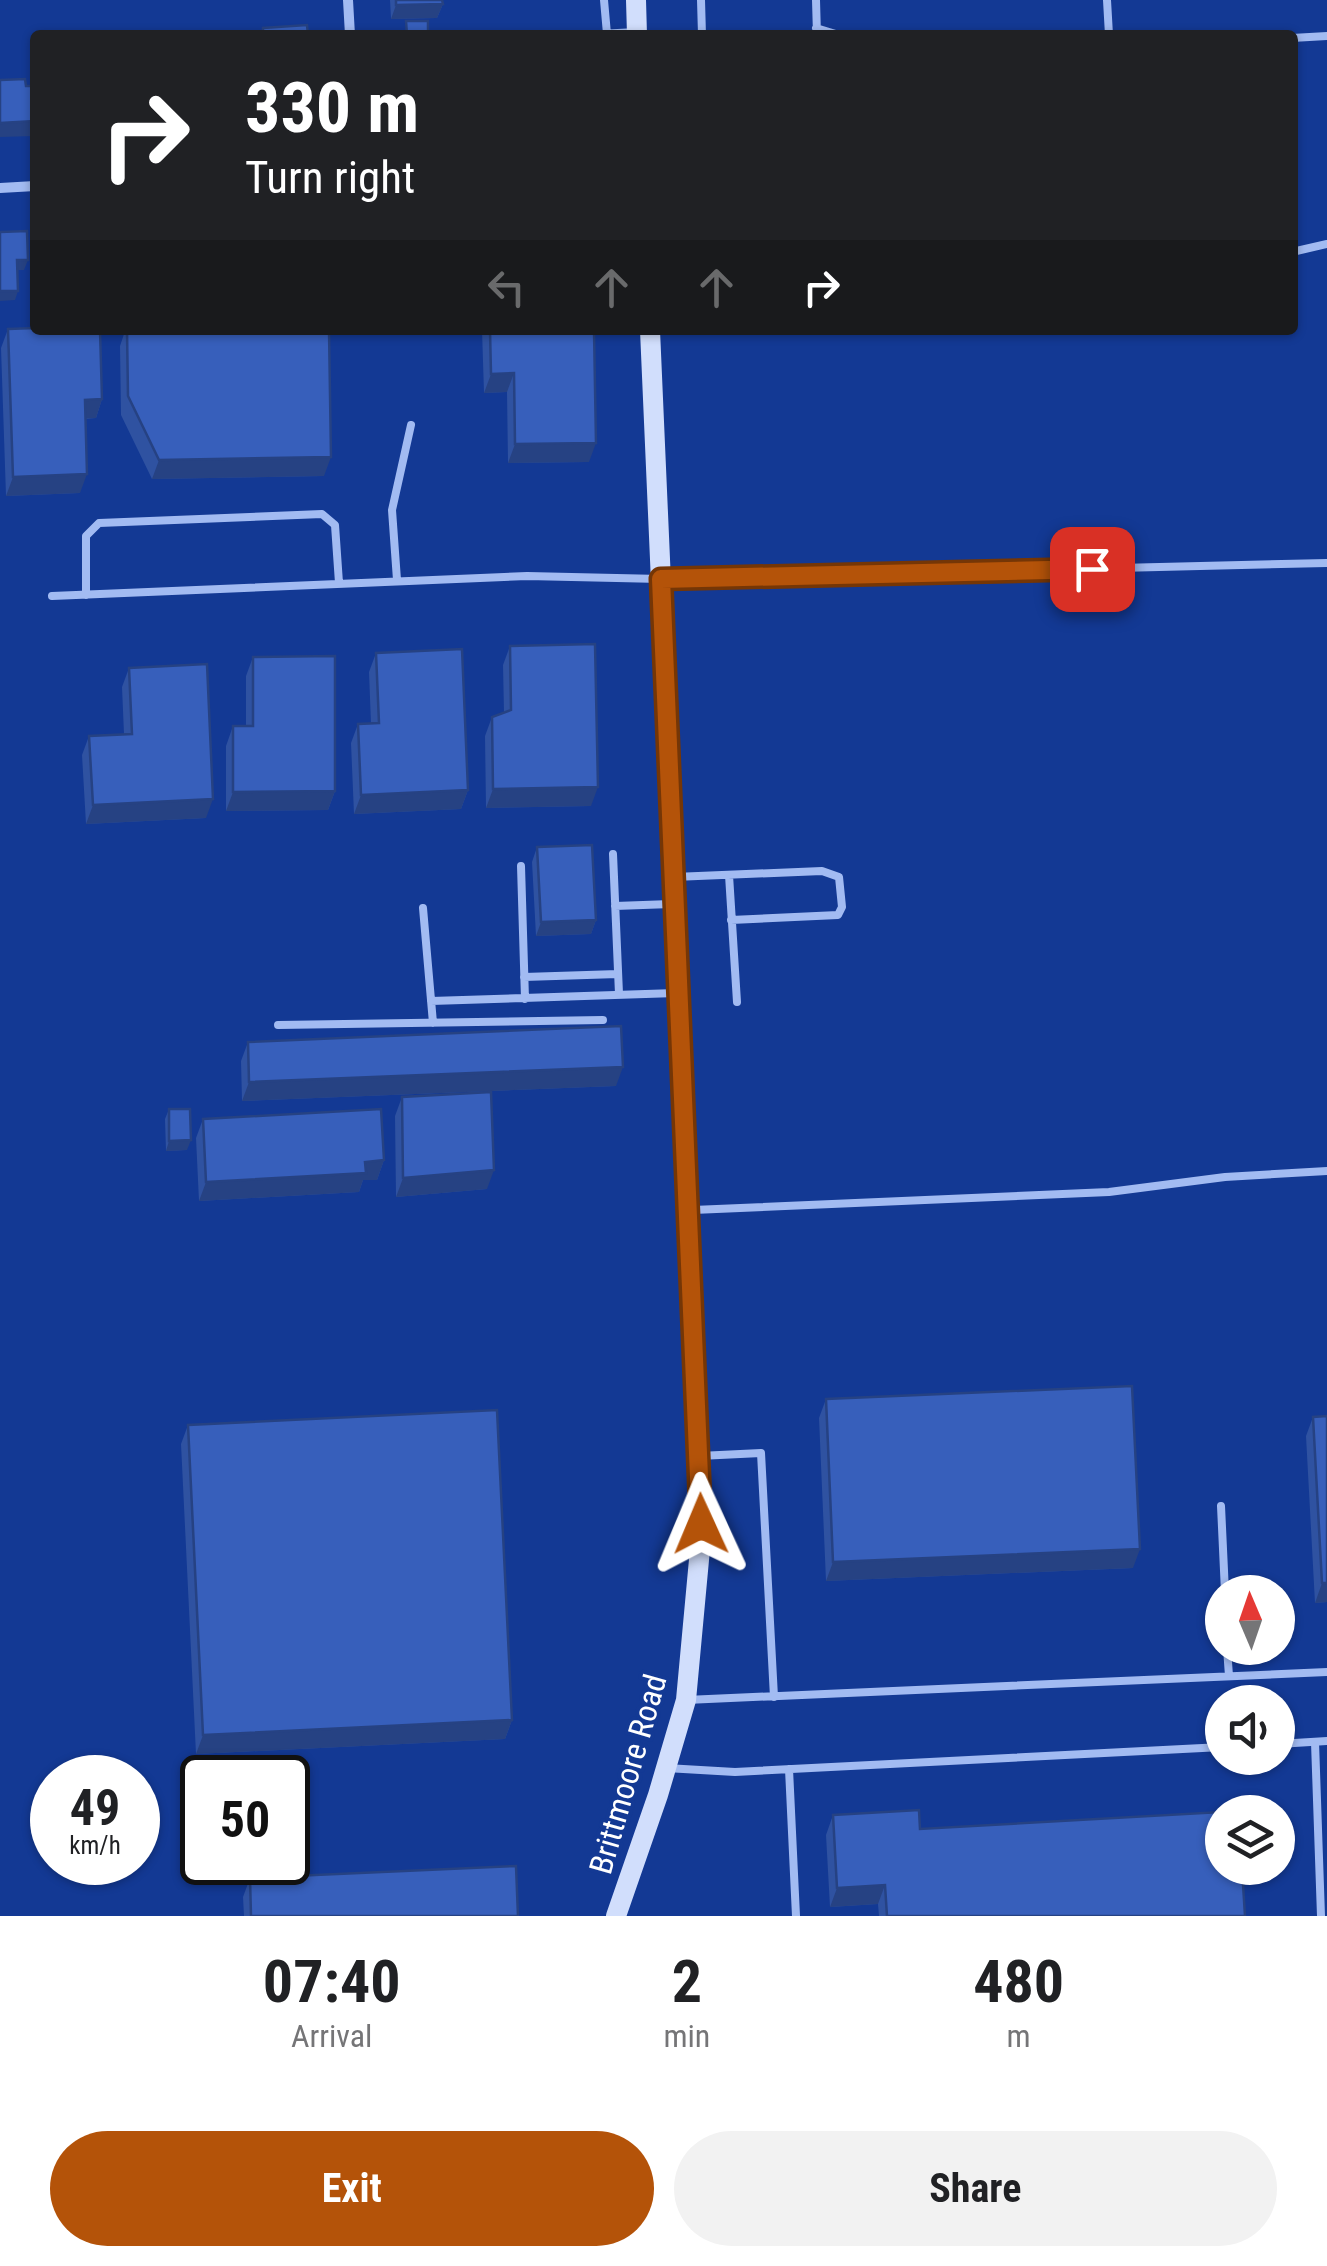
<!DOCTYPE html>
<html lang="en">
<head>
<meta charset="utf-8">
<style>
  body { margin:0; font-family:"Roboto Condensed",sans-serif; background:#f2f2f2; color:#202124; height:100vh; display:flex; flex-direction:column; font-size:38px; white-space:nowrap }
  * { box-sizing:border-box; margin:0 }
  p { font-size:32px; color:#757577 }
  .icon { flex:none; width:55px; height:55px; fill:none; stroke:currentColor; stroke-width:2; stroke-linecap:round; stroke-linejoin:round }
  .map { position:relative; height:1916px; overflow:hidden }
  .panel { display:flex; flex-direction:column; background:#fff; flex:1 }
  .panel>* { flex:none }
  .top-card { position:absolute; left:30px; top:30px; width:1268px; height:305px; border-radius:10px; box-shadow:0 2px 8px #0004; background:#202124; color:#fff; overflow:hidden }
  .needle { width:65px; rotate:358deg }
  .fabs { position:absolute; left:1205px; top:1575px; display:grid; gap:20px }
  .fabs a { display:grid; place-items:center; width:90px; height:90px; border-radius:50%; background:#fff; box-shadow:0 2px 8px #0004; font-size:50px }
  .speed { position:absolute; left:30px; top:1755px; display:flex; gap:20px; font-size:50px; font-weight:700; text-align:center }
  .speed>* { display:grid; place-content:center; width:130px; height:130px; border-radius:50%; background:#fff; box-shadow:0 2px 8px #0004; line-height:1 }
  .speed small { font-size:25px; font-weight:400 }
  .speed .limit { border:5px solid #111; border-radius:15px; background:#fff; color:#111 }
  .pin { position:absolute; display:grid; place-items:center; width:85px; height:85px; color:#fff; margin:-42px; border-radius:20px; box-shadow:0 5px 15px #0006 }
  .me { position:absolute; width:110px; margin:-55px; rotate:359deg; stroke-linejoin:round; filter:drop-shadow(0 0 8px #0008) }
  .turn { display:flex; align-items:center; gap:35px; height:210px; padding:0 50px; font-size:45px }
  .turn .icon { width:130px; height:130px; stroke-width:2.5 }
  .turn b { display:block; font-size:70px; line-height:85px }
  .lanes { display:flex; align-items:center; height:95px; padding:0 50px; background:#0003; justify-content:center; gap:50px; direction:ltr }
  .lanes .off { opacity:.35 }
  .eta { display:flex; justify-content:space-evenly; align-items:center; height:170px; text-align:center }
  .eta b { font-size:60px; font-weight:700; line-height:70px }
  .button { display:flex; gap:20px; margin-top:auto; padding:20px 50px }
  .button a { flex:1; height:115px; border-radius:60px; background:#b45309; color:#fff; font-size:40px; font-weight:700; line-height:115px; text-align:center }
  .button a+a { background:#f2f2f2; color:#202124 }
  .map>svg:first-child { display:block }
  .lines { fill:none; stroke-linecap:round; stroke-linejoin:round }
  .service { stroke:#a2bbf2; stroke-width:8 }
  .minor { stroke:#a2bbf2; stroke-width:10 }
  .secondary { stroke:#d1defc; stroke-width:20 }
  .wall { fill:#2f52a1 }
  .shaded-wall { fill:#264283 }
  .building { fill:#375fbb; stroke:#264283; stroke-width:2.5 }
  .route-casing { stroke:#753606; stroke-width:25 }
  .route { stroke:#b45309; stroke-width:18 }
  .labels { text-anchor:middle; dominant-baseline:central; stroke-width:8; stroke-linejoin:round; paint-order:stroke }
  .street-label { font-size:32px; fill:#fff; stroke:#133994 }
</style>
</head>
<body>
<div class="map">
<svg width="1327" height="1916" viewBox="0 0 1327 1916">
  <rect width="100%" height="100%" fill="#133994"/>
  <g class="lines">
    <!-- service -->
    <path class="service" d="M604,0L607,34
      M701,0L702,35
      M816,0L817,35
      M1107,0L1109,35
      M816,28L839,35
      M581,35L636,32
      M1292,38L1327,36
      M1292,252L1327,244
      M397,580L392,510L411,425
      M86,595V536L99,523L322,514L335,525L339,583
      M52,596L527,576L661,579L1327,563
      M613,854L619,994
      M521,866L525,999
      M729,875L737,1002
      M674,877L822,871L839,877L842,907L838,915L731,920
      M615,906L671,904
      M423,908L433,1023
      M524,977L618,974
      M431,1001L676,993
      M278,1025L603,1020
      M693,1210L1109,1192L1225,1177L1327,1171
      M699,1456L761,1453L774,1697
      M1221,1506L1225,1592
      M1227,1648L1229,1676
      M686,1700L1327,1672
      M1315,1742L1321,1916
      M1278,1744L1327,1741
      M666,1768L735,1772L1222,1747
      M789,1769L796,1916"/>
    <!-- minor -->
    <path class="minor" d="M348,0L350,35
      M0,188L35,186"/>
    <!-- secondary -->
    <path class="secondary" d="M636,0L637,35
      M616,1916L658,1795L686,1700L700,1549L701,1499L650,330"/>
  </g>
  <!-- wall -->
  <path class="wall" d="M390,0H442L443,4L437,18L391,19Z
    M8,329L102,399L96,418L85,419L80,493L6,496L1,348Z
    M115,330H329L324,476L152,479L121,415L120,346L125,331H115Z
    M482,330H594L589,462L508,463L507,392L484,393Z
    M510,646L591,806L486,808L485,736L492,717L504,713L503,665Z
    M376,653L468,790L461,809L354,814L351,743L358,724H371L369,672Z
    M253,657L335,791L328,810L226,811V746L233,726H246V676Z
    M129,668L206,818L86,824L82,755L89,736L124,734L122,687Z
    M537,847L596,920L591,934L536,936L532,862Z
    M248,1042L616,1086L242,1101L241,1061Z
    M402,1097L487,1189L396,1197L395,1116Z
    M169,1109L187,1150L166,1151L165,1119Z
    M203,1119L384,1160L377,1180H363L359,1192L199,1201L196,1138Z
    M826,1399L1133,1568L826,1581L819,1418Z
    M1327,1416V1602L1315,1603L1306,1436L1313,1417Z
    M188,1425L512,1720L505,1739L196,1754L181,1444Z
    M833,1815L920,1829L1245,1916H879L878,1904L830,1907L826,1835Z
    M250,1878L518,1916H244L243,1897Z"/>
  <!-- shaded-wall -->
  <path class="shaded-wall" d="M443,4L437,18L391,19L396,5Z
    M35,121V136L0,137V123Z
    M17,260H28L24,270H13Z
    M0,291H18L15,300L0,301Z
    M514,373L507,392L484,393L491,374Z
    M102,399L96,418L78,419L85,400Z
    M596,443L589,462L508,463L515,444Z
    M331,457L324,476L152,479L159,460Z
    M87,474L80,493L6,496L13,477Z
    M598,787L591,806L486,808L493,789Z
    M468,790L461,809L354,814L361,795Z
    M335,791L328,810L226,811L233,792Z
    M213,799L206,818L86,824L93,805Z
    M596,920L591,934L536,936L541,922Z
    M623,1067L616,1086L242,1101L249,1082Z
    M191,1140L187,1150L166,1151L169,1141Z
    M384,1160L377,1180H363L359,1192L199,1201L206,1182Z
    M494,1170L487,1189L396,1197L403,1178Z
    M1140,1549L1133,1568L826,1581L833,1562Z
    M1322,1583H1327V1602L1315,1603Z
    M512,1720L505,1739L196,1754L203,1735Z
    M885,1885L878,1904L830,1907L837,1888Z"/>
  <!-- building -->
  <path class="building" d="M396,0H442L443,4L396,5Z
    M406,21H428V35H407Z
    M307,25L308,35H263V28Z
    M25,79L26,86H35V121L0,123V80Z
    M27,231L28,260H17L18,291H0V232Z
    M35,328V330H100L102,399L85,400L87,474L13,477L8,329Z
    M127,330H329L331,457L159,460L128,396Z
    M490,330H594L596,443L515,444L514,373L491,374Z
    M595,644L598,787L493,789L492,717L511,710L510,646Z
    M462,649L468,790L361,795L358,724L379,723L376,653Z
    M335,656V791L233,792V726H253V657Z
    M207,664L213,799L93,805L89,736L132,734L129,668Z
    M592,845L596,920L541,922L537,847Z
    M621,1026L623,1067L249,1082L248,1042Z
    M491,1092L494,1170L403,1178L402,1097Z
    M169,1109H190L191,1140L169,1141Z
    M381,1109L384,1160L365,1162L366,1173L206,1182L203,1119Z
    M1132,1386L1140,1549L833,1562L826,1399Z
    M497,1410L512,1720L203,1735L188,1425Z
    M1327,1416V1583H1322L1313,1417Z
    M919,1810L920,1829L1239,1811V1812H1222V1868H1242L1245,1916H887L885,1885L837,1888L833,1815Z
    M516,1866L518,1916H251L250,1878Z"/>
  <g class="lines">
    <!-- route casing -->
    <g class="route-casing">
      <path id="route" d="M701,1524L661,579L1092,569"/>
    </g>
    <!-- route -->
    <use href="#route" class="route"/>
  </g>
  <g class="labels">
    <!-- street labels -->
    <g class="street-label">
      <text transform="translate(628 1774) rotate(-74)">Brittmoore Road</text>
    </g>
  </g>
</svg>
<div class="fabs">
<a><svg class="needle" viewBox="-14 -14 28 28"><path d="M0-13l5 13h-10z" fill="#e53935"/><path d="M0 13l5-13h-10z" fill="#757577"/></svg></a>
<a><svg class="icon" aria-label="sound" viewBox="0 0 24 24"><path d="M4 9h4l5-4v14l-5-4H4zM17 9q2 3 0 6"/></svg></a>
<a><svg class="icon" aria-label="layers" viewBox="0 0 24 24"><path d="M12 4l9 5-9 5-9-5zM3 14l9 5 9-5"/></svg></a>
</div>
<div class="speed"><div>49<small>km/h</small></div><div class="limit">50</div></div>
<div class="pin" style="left:1092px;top:569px;background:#d93025"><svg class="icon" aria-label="arrive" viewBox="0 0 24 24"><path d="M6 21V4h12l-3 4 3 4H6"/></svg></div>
<svg class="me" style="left:701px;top:1524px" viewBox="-20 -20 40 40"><path d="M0-17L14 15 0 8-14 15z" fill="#b45309" stroke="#fff" stroke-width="4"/></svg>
<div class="top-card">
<div class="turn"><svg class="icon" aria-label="right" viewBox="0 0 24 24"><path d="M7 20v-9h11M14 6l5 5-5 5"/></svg><div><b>330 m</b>Turn right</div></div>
<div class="lanes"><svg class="icon off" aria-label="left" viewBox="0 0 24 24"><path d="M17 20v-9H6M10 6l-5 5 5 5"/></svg><svg class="icon off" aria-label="ahead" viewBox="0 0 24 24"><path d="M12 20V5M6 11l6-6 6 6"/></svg><svg class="icon off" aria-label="ahead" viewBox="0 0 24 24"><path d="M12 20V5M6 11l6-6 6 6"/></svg><svg class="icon" aria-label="right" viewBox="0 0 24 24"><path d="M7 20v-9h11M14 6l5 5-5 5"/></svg></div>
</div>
</div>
<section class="panel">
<div class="eta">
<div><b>07:40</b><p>Arrival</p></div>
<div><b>2</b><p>min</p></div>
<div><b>480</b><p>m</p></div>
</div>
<div class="button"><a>Exit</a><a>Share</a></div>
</section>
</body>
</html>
